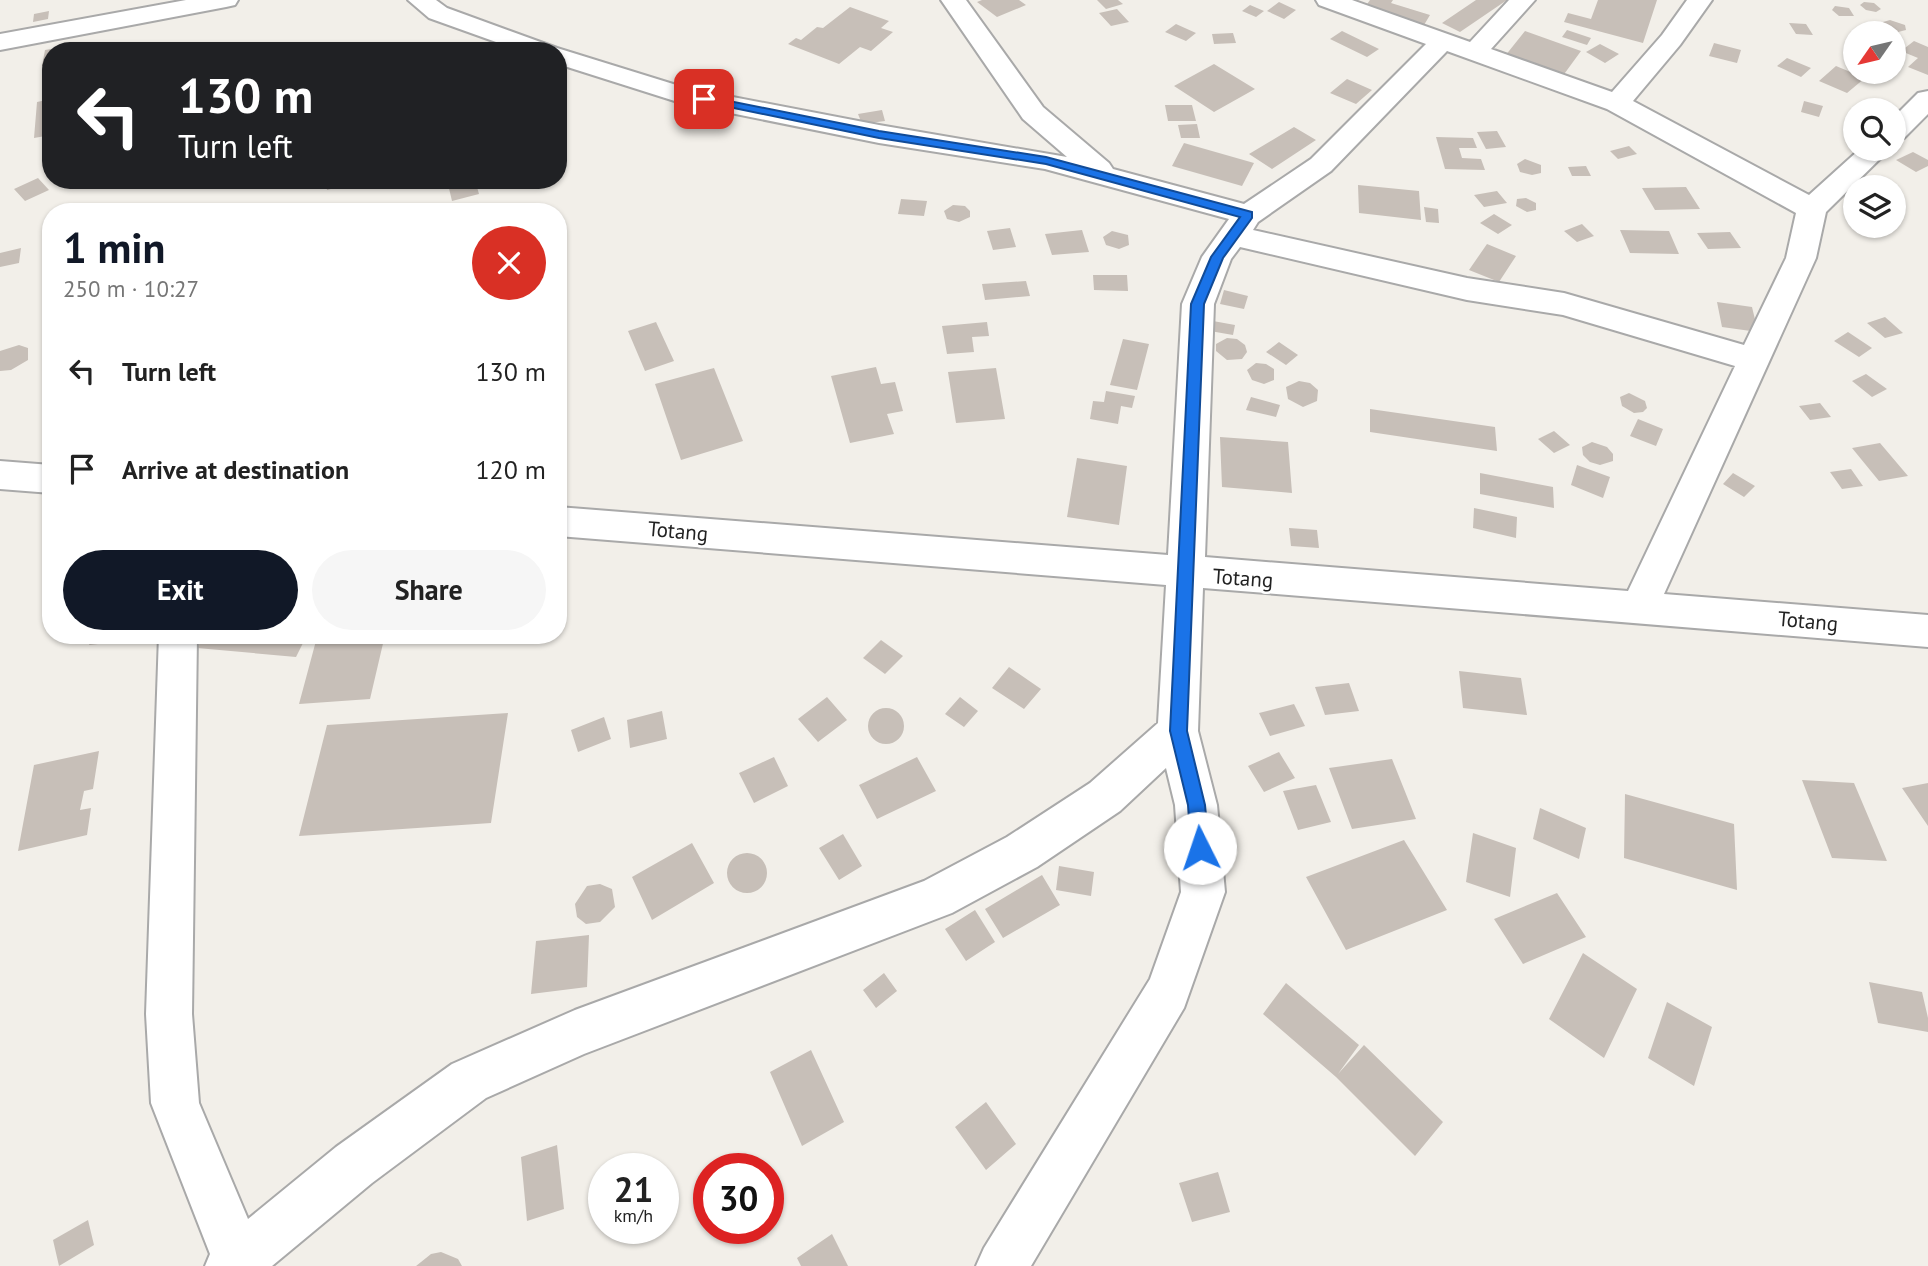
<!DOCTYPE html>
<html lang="en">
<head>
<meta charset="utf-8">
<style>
  body { margin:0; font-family:"PT Sans",sans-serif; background:#f6f6f6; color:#222; height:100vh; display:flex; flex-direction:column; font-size:26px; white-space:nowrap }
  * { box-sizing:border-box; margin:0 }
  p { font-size:23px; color:#767676 }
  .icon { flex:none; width:38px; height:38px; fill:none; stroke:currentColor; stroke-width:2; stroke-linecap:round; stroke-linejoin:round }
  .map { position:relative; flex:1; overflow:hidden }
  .panel { position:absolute; left:42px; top:203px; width:525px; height:441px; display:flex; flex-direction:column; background:#fff; border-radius:28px; box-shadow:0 2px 5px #0004 }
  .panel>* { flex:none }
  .banner { position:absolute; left:42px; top:42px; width:525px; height:147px; border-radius:28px; box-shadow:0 2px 5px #0004; background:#202124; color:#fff; overflow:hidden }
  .needle { width:46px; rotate:236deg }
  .buttons { position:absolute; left:1843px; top:21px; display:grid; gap:14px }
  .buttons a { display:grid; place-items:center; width:63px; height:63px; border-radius:50%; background:#fff; box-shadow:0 2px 5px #0004; font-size:35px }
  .speed { position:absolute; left:588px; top:1153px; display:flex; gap:14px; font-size:35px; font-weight:700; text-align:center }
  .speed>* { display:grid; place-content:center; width:91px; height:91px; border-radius:50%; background:#fff; box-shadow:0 2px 5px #0004; line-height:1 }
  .speed small { font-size:18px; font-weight:400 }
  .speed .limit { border:10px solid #d22; background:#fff; color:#111 }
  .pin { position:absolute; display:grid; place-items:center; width:60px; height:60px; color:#fff; margin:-30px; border-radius:14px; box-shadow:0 4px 10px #0006 }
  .me { position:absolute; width:77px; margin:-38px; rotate:356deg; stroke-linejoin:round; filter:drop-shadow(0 0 5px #0008) }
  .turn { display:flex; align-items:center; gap:24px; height:147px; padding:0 21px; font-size:32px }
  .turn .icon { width:91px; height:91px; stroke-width:2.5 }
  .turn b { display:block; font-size:49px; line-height:60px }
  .round { display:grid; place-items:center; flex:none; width:74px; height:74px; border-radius:37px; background:#f6f6f6 }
  .head { display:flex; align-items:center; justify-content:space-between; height:119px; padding:0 21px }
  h1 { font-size:42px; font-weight:600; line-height:52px; color:#111827 }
  .primary-button { display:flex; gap:14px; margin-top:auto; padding:14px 21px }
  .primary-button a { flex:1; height:80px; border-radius:42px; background:#111827; color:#fff; font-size:28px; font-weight:600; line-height:80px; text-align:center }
  .primary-button a+a { background:#f6f6f6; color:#222 }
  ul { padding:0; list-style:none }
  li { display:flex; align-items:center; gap:21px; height:98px; padding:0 21px }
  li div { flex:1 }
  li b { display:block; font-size:26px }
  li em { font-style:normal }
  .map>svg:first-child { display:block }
  .building { fill:#c7bfb8 }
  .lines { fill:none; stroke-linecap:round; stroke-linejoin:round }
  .minor-casing { stroke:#a9a9a9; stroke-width:4 }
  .minor { fill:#fff; fill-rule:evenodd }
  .route { fill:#1a73e8; stroke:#114b97; stroke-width:2 }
  .labels { text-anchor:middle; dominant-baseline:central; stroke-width:5; stroke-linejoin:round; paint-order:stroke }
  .street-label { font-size:21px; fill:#222; stroke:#fff }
</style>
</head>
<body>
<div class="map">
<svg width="1928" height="1266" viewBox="0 0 1928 1266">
  <rect width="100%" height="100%" fill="#f2efe9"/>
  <!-- building -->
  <path class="building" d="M982,0H1019L1026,5L997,17L977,2Z
    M1097,0H1118L1123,4L1106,9Z
    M1370,0H1393L1391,3L1430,15L1424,25L1365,7Z
    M1476,0H1507L1460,32L1442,23Z
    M1598,0H1657L1643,43L1564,22L1568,13L1591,19Z
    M1279,2L1296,10L1284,19L1267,11Z
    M1864,2L1874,3L1881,9L1876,12L1866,10L1860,5Z
    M1250,5L1264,11L1256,17L1242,11Z
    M1835,6L1849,8L1854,16H1839L1832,10Z
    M850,7L889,21L881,28L893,32L871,51L860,47L839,64L788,44L796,38L801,40L817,27L823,28Z
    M1117,9L1129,22L1111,26L1099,13Z
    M49,11L48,19L33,22L34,14Z
    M1890,20L1905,25L1906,30L1898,32L1886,28L1883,22Z
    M1789,23L1806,24L1813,35L1796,34Z
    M1176,24L1196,33L1186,41L1165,32Z
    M1567,30L1591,38L1587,45L1562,37Z
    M1342,31L1379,49L1367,57L1330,39Z
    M1525,31L1581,51L1562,77L1505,56Z
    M1233,33L1236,43L1214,44L1212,34Z
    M1914,41L1928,47V75L1908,67L1918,58L1901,51Z
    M1714,43L1741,50L1737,63L1709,56Z
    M1600,44L1619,54L1605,63L1586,52Z
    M74,45L73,51H51V64L42,66L45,50Z
    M1787,58L1811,68L1801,77L1777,66Z
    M1214,64L1255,89L1214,112L1174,86Z
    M1836,66L1865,78L1847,93L1819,81Z
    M1347,79L1372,90L1356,104L1330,93Z
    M51,99V135L34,138L37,102Z
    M1804,101L1823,106L1819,117L1801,112Z
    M1165,105H1192L1196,121H1168Z
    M882,110L885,121L862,124L858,114Z
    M1197,124L1200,138H1181L1178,125Z
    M1294,127L1316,140L1272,169L1249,154Z
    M1497,131L1506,147L1486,149L1477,132Z
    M1436,137L1473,138L1477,148H1459L1462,158L1481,159L1485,170L1445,169Z
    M1184,143L1254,163L1242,186L1172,166Z
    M1629,146L1637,154L1618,159L1610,151Z
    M1913,152L1928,160V166L1916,172L1896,160Z
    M1525,159L1541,165V173L1532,175L1520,172L1517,164Z
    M1586,166L1591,176H1572L1568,167Z
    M38,178L49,190L25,201L14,189Z
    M325,180H361V181L327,190Z
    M447,180H475L479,194L452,201Z
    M1358,185L1419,191L1421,220L1359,213Z
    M1686,187L1700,209L1655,210L1642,188Z
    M1497,191L1507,203L1484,207L1474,195Z
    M1526,198L1536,203V210L1527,212L1516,206L1517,199Z
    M901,199L927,201L924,216L898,214Z
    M953,205L965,206L970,211V217L959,222L947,219L944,211Z
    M1424,207L1438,209L1439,223L1426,222Z
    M1494,214L1512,225L1498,234L1480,223Z
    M1582,224L1594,236L1577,242L1564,231Z
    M1010,228L1016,247L993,250L987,231Z
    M1082,230L1089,252L1052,255L1045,234Z
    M1620,230L1669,231L1679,254L1630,253Z
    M1112,231L1128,235L1129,245L1119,249L1106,245L1103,237Z
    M1730,232L1741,248L1708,249L1697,233Z
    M1487,244L1516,256L1499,282L1469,270Z
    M21,248L19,263L0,267V253Z
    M1093,275H1127L1128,291L1094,290Z
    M1026,281L1030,296L985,300L982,284Z
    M1224,290L1248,296L1244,309L1220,304Z
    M1717,302L1752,307L1758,332L1722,327Z
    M1885,317L1903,333L1885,338L1867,323Z
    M1213,321L1235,325L1233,335L1210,331Z
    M656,322L674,361L645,371L628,331Z
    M987,322L989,336L972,337L974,352L947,354L942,326Z
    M1848,332L1872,348L1859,357L1834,341Z
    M1227,338L1237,339L1245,345L1247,352L1242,359L1227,360L1216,351V344Z
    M1123,339L1149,344L1137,390L1110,385Z
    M1279,342L1298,355L1286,365L1266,352Z
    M19,345L28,348V360L11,370L0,371V351Z
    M1256,363L1266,364L1274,369V380L1264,384L1252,380L1247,370Z
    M876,367L881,384L895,382L903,411L887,414L894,434L850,443L831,376Z
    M714,368L743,441L681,460L655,384Z
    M996,368L1005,419L956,423L948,372Z
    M1866,374L1887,389L1872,397L1852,381Z
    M1299,381L1310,383L1318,390L1317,401L1303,407L1288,399L1286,387Z
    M1106,391L1135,396L1132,408L1121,406L1118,424L1090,419L1093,401L1104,402Z
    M1629,393L1645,401L1647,408L1643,412L1634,413L1622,406L1620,397Z
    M1251,397L1280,405L1276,417L1246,410Z
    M1820,403L1831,417L1810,420L1799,406Z
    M1370,409L1495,427L1497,451L1370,432Z
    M1638,419L1663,429L1656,446L1630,436Z
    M1554,431L1570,445L1554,453L1538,439Z
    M1220,437L1288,442L1292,493L1222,487Z
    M1592,442L1607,447L1613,454V461L1600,465L1590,462L1583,455L1582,447Z
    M1880,443L1908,476L1879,481L1852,448Z
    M1077,458L1127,466L1119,525L1067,517Z
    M1577,465L1610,477L1603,498L1571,485Z
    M1851,469L1863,486L1842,489L1830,472Z
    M1480,473L1553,487L1554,508L1480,494Z
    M1733,473L1755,486L1744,497L1723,484Z
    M1474,508L1517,517L1516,538L1473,528Z
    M1289,528L1317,530L1319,548L1291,546Z
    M92,635H126L125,641L89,645Z
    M204,635H307L296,657L197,648Z
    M385,635L370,699L299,704L317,637Z
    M881,640L903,656L885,674L863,658Z
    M1009,667L1041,689L1024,709L992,688Z
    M1459,671L1521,678L1527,715L1463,708Z
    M1349,683L1359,711L1325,715L1315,687Z
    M827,697L847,720L818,742L798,719Z
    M960,697L978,711L964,727L945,714Z
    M1294,704L1305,726L1270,736L1259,713Z
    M868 726a18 18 0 1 1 36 0a18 18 0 1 1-36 0Z
    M662,711L667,739L630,748L627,720Z
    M508,713L491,823L299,836L327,725Z
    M604,717L611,739L578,752L571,730Z
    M99,751L93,789L84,791L80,810L91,808L87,835L18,851L34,765Z
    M1279,752L1295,778L1264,792L1248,766Z
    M774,757L788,786L754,803L739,773Z
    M917,757L936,791L877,819L859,785Z
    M1392,759L1416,819L1352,829L1329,768Z
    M1802,780L1854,783L1887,861L1832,858Z
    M1928,783V826L1902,788Z
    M1316,785L1331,822L1298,830L1283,791Z
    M1625,794L1734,824L1737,890L1624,858Z
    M1540,808L1586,828L1579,859L1533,839Z
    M1473,833L1516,848L1510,897L1466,882Z
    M843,834L862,866L839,880L819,848Z
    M1404,840L1447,910L1346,950L1306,877Z
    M692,843L714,883L652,920L632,877Z
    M727 873a20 20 0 1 1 40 0a20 20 0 1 1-40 0Z
    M1059,866L1094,872L1091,896L1056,890Z
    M1042,875L1060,905L1003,938L985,909Z
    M600,884L612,889L615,907L600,922L586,924L577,917L575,904L587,886Z
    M1557,893L1586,937L1523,964L1494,919Z
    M975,910L995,942L966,961L945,929Z
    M589,935L587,987L531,994L536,941Z
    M1583,953L1637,989L1604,1058L1549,1019Z
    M884,973L897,991L876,1008L863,990Z
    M1869,982L1922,992L1928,1018V1032L1878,1023Z
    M1286,983L1359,1045L1338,1074L1364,1045L1443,1122L1415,1156L1336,1077L1263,1014Z
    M1667,1002L1712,1027L1694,1086L1648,1058Z
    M811,1050L844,1122L802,1146L770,1072Z
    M986,1102L1016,1144L986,1170L955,1127Z
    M557,1145L564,1209L527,1221L521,1157Z
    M1218,1172L1230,1212L1192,1222L1179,1183Z
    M88,1220L94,1245L59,1266L53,1240Z
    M832,1234L848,1266H801L797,1258Z
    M441,1252L458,1259L462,1266H416L431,1254Z"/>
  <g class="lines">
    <!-- minor casing -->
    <g class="minor-casing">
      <path id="minor" d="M186,0H238L235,5L226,7L0,50V34Z
        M408,0H436L447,8L557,48L686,88L879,125L1067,157L1023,119L941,0H966L1043,107L1109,163L1113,169L1244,204L1311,159L1426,44L1319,5L1316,0H1352L1470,42L1509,0H1535L1491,49L1612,92L1662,35L1687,0H1712L1680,45L1633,101L1809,195L1860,149H1890L1826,212L1816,258L1664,594L1928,615V647L1203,588L1198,731L1217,805L1225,892L1184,1008L1031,1266H976L984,1248L1150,979L1181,892L1175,805L1166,768L1120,811L1037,867L952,913L584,1054L486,1098L372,1183L272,1266H205L210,1254L151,1103L146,1014L159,635H197L192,1014L199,1103L248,1219L336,1147L452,1064L575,1010L924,881L1007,837L1090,783L1158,723L1166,585L558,536V507L1168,555L1182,304L1202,257L1229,219L1045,169L879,143L681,103L558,64V51H521L429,18ZM1447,51L1607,109L1796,213L1786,258L1744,345L1564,293L1467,278L1253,230L1258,222L1331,171ZM1240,247L1467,300L1563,315L1735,366L1628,591L1205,557L1214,304L1231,259Z
        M1928,91V114L1904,138L1894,140V117L1918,93Z
        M0,461L51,465V493L0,489Z"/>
    </g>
    <!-- minor -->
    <use href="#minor" class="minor"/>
  </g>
  <!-- route -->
  <path class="route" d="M704,96L879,131L1046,157L1252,212V218L1223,258L1204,304L1187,731L1205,805L1209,848L1206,854L1200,857L1193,854L1191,848L1188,805L1170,731L1191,304L1211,257L1240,217L1046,164L879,138L700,101L698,99Z"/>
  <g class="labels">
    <!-- street labels -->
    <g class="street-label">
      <text transform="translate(678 531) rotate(5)">Totang</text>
      <text transform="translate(1243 578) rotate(4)">Totang</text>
      <text transform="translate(1808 621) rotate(5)">Totang</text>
    </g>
  </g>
</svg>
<div class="buttons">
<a><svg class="needle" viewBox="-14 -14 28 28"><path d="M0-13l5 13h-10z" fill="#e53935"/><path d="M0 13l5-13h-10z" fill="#767676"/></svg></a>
<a><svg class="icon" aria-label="search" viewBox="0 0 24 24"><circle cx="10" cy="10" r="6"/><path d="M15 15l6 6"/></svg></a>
<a><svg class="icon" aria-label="layers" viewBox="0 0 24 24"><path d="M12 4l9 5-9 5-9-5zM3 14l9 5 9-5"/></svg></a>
</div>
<div class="speed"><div>21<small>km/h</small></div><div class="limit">30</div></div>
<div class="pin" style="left:704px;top:99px;background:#d93025"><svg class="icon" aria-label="arrive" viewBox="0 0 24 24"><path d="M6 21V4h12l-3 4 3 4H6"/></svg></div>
<svg class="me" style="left:1200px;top:848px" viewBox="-20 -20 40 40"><circle r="19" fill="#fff"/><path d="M0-13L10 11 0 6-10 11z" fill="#1a73e8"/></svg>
<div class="banner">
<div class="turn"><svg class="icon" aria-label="left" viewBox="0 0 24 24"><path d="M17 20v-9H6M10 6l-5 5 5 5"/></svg><div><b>130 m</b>Turn left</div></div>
</div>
<section class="panel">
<div class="head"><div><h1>1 min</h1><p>250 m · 10:27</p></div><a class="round" style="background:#d93025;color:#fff"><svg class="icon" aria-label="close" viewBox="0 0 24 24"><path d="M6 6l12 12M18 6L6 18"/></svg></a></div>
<ul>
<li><svg class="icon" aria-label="left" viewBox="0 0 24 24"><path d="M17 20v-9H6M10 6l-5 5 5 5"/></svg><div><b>Turn left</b></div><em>130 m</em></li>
<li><svg class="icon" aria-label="arrive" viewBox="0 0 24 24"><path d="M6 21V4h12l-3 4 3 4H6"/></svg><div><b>Arrive at destination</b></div><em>120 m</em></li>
</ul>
<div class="primary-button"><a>Exit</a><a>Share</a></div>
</section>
</div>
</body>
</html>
